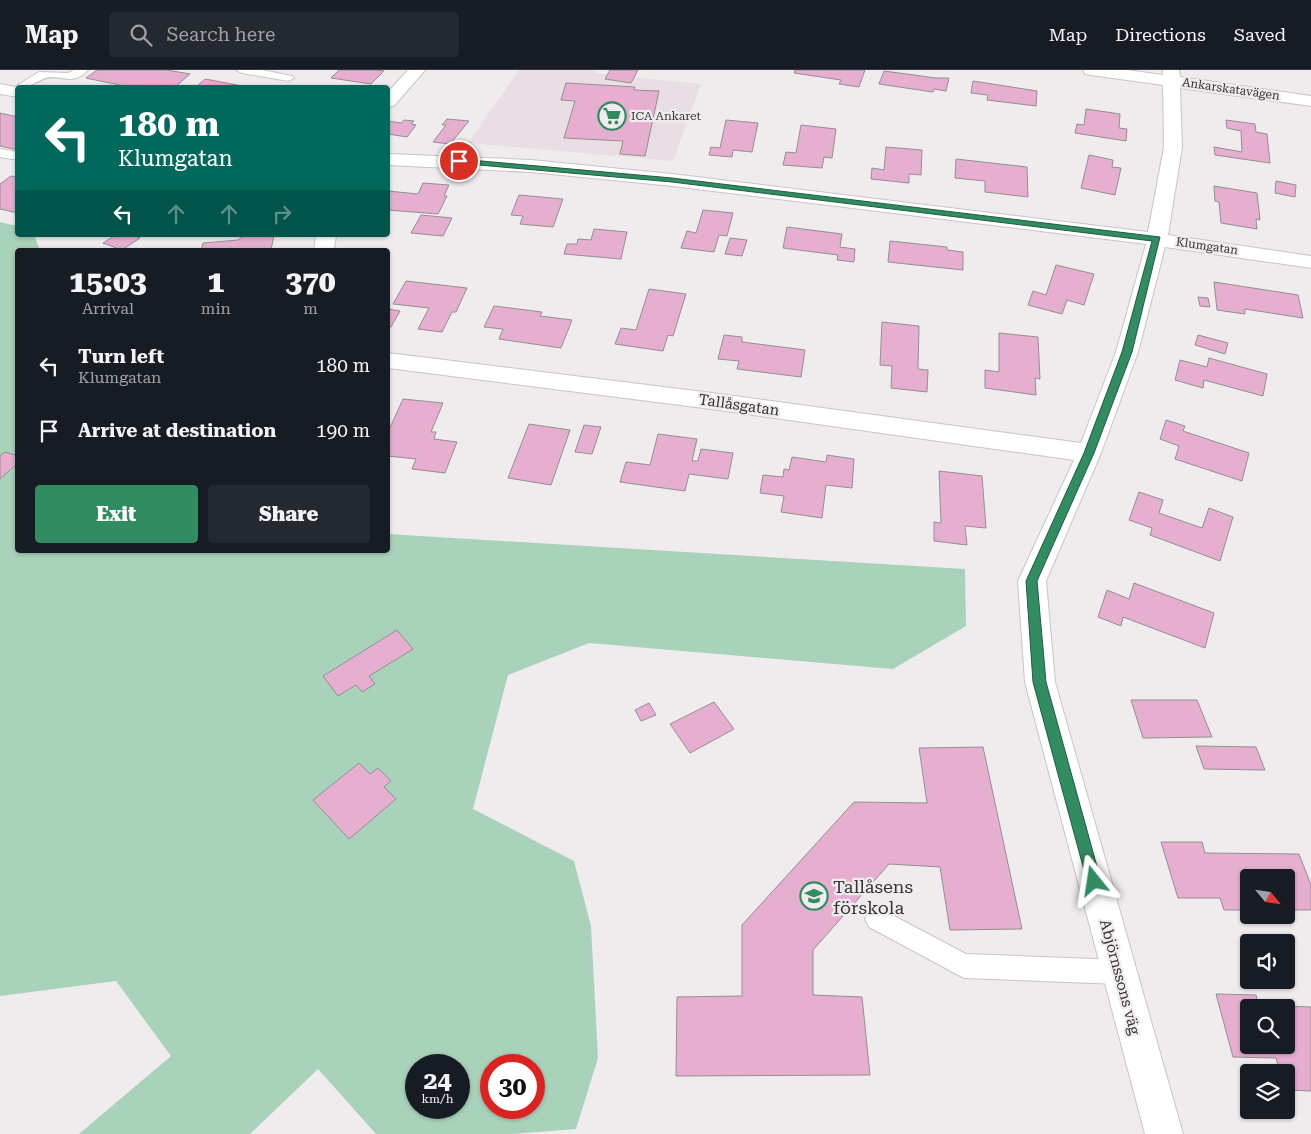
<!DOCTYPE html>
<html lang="en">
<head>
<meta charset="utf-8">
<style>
  body { margin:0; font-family:"Roboto Serif",serif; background:#242831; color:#f1f3f6; height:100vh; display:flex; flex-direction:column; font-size:19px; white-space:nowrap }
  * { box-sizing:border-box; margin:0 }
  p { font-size:16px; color:#9ea1a6 }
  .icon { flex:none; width:28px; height:28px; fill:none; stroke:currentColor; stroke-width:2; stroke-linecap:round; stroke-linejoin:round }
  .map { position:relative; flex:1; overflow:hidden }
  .drawer { position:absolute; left:15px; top:178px; width:375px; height:305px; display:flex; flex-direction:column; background:#171b24; border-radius:5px; box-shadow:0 1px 4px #0004 }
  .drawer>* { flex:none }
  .banner { position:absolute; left:15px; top:15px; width:375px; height:152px; border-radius:5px; box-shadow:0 1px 4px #0004; background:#00695c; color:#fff; overflow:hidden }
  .needle { width:32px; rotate:119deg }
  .fabs { position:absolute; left:1240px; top:799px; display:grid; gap:10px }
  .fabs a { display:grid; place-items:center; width:55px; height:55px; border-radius:5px; background:#171b24; box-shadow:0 1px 4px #0004; font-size:25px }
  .speed { position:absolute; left:405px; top:984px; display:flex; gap:10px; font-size:25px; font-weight:700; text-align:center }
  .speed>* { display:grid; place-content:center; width:65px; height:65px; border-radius:50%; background:#171b24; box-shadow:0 1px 4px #0004; line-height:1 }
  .speed small { font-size:12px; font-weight:400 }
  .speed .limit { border:8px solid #d22; background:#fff; color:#111 }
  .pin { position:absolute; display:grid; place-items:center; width:42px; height:42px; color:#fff; margin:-21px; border:2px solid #fff; border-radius:50%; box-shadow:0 1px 5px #0007 }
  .me { position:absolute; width:55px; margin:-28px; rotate:345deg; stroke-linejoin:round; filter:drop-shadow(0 0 4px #0008) }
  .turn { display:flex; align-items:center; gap:18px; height:105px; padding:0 20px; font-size:22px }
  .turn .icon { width:65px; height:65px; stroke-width:2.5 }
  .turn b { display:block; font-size:35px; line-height:42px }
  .lanes { display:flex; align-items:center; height:48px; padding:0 20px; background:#0003; justify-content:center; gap:25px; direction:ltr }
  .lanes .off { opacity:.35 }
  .eta { display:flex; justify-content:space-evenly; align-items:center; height:85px; text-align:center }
  .eta b { font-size:30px; font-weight:800; line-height:35px }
  .cta { display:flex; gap:10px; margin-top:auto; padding:10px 20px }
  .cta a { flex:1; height:58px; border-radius:5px; background:#328c62; color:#fff; font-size:20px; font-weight:800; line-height:58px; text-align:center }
  .cta a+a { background:#242831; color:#f1f3f6 }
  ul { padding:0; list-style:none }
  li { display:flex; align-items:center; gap:15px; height:65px; padding:0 20px }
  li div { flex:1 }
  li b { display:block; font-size:19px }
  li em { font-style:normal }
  header { display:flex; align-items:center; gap:30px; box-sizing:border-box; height:70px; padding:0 25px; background:#171b24; border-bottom:1px solid #363941 }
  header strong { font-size:24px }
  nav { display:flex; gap:28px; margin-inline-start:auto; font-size:18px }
  .search { width:350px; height:45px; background:#242831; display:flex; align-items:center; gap:12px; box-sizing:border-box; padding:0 18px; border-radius:5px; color:#9ea1a6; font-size:19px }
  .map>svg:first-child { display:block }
  .built { fill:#e8dee3 }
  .green { fill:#a9d2ba; fill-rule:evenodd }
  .building { fill:#e6afd0; stroke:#938f91; fill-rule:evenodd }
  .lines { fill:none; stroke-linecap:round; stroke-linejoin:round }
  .lane-casing { stroke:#c8c4c7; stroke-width:2 }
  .street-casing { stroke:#c8c4c7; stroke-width:2 }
  .lane { fill:#fff; fill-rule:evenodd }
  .street { fill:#fff; fill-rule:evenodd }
  .route { fill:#328c62; stroke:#205b40 }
  .labels { text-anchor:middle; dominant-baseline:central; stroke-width:4.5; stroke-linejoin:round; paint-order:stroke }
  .far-street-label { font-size:12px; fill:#373637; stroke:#f0ecee }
  .far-poi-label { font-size:12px; fill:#373637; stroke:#f0ecee; text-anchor:start }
  .street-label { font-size:15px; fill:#373637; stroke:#f0ecee }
  .near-poi-label { font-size:18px; fill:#373637; stroke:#f0ecee; text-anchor:start }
</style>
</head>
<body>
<header>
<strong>Map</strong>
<div class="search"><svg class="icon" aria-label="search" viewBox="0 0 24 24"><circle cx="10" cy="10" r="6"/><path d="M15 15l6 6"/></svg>Search here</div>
<nav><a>Map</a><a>Directions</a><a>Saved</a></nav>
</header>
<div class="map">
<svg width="1311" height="1064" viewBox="0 0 1311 1064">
  <rect width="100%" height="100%" fill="#f0ecee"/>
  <!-- built -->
  <path class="built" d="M519,0H596L594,3L701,14L673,91L468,73Z"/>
  <!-- green -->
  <path class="green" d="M0,152L17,156L18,165H34L40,180H18V480H388V464L965,499L966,556L893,599L589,573L508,605L473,739L574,791L591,856L598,988L576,1059L512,1064H376L318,999L250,1064H79L171,986L116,911L0,926ZM416,995H459V1038H416ZM491,995H534V1038H491Z"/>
  <!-- building -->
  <path class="building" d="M97,0H167L190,4L174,18H134L86,8Z
    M339,0H377L384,1L371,14L331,8Z
    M610,0H638L631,13L605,9Z
    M795,0H865L859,17L839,14L841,10L794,3Z
    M884,1L936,8H949L946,21L934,19L933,22L879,14Z
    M205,9L253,18H195Z
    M973,11L1037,21L1036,36L987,30L988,25L971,23Z
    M566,13L635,17L634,20L659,21L645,86L620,84L623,71L564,68L575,31L561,30Z
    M1086,39L1120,44L1119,58L1127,59L1126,71L1075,63L1077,54L1084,55Z
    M0,43L18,47V80L0,76Z
    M447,49L469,51L450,74L433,72L446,55H442Z
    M404,50L414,51L411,54L416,55L407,67L388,64V51L401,53Z
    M726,50L758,53L752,82L733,80L732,87L709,85L711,77L720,78Z
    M1226,50L1255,54L1256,62L1267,64L1270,93L1215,85L1214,77L1242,82L1241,61L1227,58Z
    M801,55L836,59L832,88L824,87L822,98L783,95L786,82L796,83Z
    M886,77L922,80L921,105L909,104V113L871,109L872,98L884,100Z
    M1089,85L1113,90L1112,97L1121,98L1115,125L1081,118Z
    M956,89L1027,97L1028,127L985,122V111L955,108Z
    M11,106L18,107V143L0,139V114Z
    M1276,111L1296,115L1295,127L1275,123Z
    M423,113L449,115L444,126H447L438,144L388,140V121L418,124Z
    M1214,116L1257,123L1260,150L1256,149L1257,159L1221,153L1219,132L1215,131Z
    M519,125L563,129L553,157L520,154L523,146L511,145Z
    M703,140L733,143L727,166L719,165L714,182L681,178L687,161L696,163Z
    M421,145L452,148L443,166L411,163Z
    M787,157L842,164L840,177L855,179L854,192L837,190L838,185L783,178Z
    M594,159L627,162L621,189L564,184L567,174H577L578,169L591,170Z
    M116,165H133L140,168L122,180L103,173Z
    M244,165H274L271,180H201L203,173L238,170Z
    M730,168L747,170L742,186L725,184Z
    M890,171L947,177V180L963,182V200L888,192Z
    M1056,195L1094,204L1084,235L1067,230L1062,244L1028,235L1033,221L1046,225Z
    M406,211L467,218L456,242H452L442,262L418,259L429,238L393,234Z
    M1214,212L1298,225L1303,248L1245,239V244L1217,240Z
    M649,219L686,224L673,266L668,265L663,281L615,274L621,258L636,260Z
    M1198,227L1208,228L1210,237L1200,236Z
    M494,236L542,242L540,246L572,250L561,278L499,269L503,259L484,257Z
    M388,239L400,241L391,257H388Z
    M882,252L919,256L918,299L928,300L927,322L891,318L892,296L880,295Z
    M999,263L1038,267L1040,309L1035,308L1036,325L985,318V300L999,302Z
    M724,265L742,267V272L805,280L801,307L737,299L739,291L718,289Z
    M1198,265L1228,273L1225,284L1195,275Z
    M1209,288L1267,304L1263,326L1204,310L1203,318L1175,310L1180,290L1207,297Z
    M403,329L443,333L431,362H436L434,369L457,372L445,403L412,399L416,389L388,386V362Z
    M1166,350L1185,356L1183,361L1249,383L1242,411L1175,389L1179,376L1160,369Z
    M529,354L570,360L551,415L508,408Z
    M584,355L601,357L592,384L575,382Z
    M658,364L697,369L692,391H698L701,379L733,383L728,409L689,404L685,421L620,412L626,392L650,395Z
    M5,382L18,386V393L0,409V386Z
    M827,385L854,389L852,418L826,415L822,448L781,442L784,426L760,423L763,405L783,407L784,399L789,400L792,387L826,392Z
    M939,401L982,406L986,458L965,456L967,475L934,471V452L941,453Z
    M1139,422L1163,430L1159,443L1202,458L1209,438L1233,447L1220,491L1150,465L1152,458L1129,450Z
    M1134,513L1214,543L1205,578L1123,547L1121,556L1098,547L1107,520L1129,529Z
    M397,560L413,579L369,606L375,614L362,622L356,615L338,626L323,606Z
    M1131,630H1197L1212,667L1143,668Z
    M714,632L734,659L690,683L670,654Z
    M649,633L656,645L641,651L635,640Z
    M1196,676L1256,677L1265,700L1204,699Z
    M983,677L1022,859L950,860L940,797L889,794L813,880V925L862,927L870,1005L676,1006L677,927L742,926V855L854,732L927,733L919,678Z
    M359,693L370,704L378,698L391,711L384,717L396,729L349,769L313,730Z
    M1161,772H1202L1205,783L1299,784L1311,815V840H1286V808H1249V840H1224L1220,828H1178Z
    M1216,924L1256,925L1258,935L1311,937V1021L1286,1020V1002H1280L1276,988L1233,987ZM1249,938H1286V975H1249Z"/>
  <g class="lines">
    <!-- lane casing -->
    <g class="lane-casing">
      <path id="lane" d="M74,0H88C71,18 59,2 43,9C33,13 29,18 18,18V21L13,18L39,2L68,3Z
        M236,0H262L292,6L294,8L288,11L242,3Z
        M0,79L18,82V90L0,87Z
        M877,837L966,884L1119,890L1127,894L1131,902L1127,910L1119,914L964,908L869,857L865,849L869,841Z"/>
    </g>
    <!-- street casing -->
    <g class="street-casing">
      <path id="street" d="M408,0H425L394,36L388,37V22Z
        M1083,0H1127L1163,5V0H1179L1180,7L1311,26V36L1180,18L1182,77L1168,165L1311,186V198L1165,177L1138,282L1101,383L1046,511L1055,612L1183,1064H1145L1025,612L1018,511L1074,390L704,338L388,298V283L704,322L1081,373L1116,282L1146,174L672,116L531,102L388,95V84L531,90L672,104L1148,162L1164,77L1163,15L1091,5L1085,4Z
        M0,14L21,18H18V27L0,24Z
        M316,165H336L334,180H314Z"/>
    </g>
    <!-- lane -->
    <use href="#lane" class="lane"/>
    <!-- street -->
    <use href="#street" class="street"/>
  </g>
  <!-- route -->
  <path class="route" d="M459,89L672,108L1160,167L1132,282L1094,383L1037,511L1046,612L1101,811L1099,816L1094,818L1089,816L1087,811L1033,612L1026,511L1084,383L1122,282L1152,171L672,112L456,93L455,91Z"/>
  <!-- icons -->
  <defs>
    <g id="supermarket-ring" transform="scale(1.4375)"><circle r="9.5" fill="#f0ecee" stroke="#328c62" stroke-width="1.5"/><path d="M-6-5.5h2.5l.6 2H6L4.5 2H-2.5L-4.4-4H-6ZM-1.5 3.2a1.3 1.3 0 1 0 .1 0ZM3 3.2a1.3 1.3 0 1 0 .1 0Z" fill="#328c62"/></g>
    <g id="school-ring" transform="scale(1.4375)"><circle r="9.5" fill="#f0ecee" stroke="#328c62" stroke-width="1.5"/><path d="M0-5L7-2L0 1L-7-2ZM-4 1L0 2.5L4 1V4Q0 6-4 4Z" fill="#328c62"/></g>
  </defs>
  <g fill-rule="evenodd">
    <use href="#supermarket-ring" x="612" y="46"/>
    <use href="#school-ring" x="814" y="826"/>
  </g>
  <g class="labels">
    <!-- far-street labels -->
    <g class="far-street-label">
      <text transform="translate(1231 19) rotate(8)">Ankarskatavägen</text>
      <text transform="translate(1207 176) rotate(8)">Klumgatan</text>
    </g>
    <!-- far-poi labels -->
    <g class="far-poi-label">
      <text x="631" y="46">ICA Ankaret</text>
    </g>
    <!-- street labels -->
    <g class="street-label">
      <text transform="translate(739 335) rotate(8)">Tallåsgatan</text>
      <text transform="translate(1120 907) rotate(75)">Abjörnssons väg</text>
    </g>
    <!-- near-poi labels -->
    <g class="near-poi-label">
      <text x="833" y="816">Tallåsens<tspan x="833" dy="21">förskola</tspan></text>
    </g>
  </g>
</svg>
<div class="fabs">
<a><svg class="needle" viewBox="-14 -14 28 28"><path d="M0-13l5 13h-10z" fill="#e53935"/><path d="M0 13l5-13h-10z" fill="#9ea1a6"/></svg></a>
<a><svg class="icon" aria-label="sound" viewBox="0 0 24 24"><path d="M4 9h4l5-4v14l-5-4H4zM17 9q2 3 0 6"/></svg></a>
<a><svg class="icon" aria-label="search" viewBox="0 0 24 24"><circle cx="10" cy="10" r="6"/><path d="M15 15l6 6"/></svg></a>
<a><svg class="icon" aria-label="layers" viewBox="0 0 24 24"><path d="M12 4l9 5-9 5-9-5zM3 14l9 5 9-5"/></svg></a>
</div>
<div class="speed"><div>24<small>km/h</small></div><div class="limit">30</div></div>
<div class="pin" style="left:459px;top:91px;background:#d93025"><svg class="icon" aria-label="arrive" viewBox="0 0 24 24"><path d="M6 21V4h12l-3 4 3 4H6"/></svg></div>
<svg class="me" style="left:1094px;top:811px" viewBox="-20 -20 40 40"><path d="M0-17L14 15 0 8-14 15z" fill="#328c62" stroke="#fff" stroke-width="4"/></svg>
<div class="banner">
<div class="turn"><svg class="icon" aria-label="left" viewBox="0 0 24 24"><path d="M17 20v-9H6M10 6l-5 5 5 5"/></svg><div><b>180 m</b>Klumgatan</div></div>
<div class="lanes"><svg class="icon" aria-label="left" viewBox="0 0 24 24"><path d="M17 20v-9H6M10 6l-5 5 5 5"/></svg><svg class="icon off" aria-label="ahead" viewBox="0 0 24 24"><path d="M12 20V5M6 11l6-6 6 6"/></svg><svg class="icon off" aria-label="ahead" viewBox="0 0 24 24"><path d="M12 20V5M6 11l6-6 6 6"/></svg><svg class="icon off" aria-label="right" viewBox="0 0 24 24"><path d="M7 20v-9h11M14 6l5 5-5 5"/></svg></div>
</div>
<section class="drawer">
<div class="eta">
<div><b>15:03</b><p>Arrival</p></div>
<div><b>1</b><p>min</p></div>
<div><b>370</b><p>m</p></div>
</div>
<ul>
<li><svg class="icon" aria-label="left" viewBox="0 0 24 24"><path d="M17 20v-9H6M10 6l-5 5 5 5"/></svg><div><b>Turn left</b><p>Klumgatan</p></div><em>180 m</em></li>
<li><svg class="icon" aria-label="arrive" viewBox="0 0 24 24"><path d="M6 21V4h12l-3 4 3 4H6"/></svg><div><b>Arrive at destination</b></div><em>190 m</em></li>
</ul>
<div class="cta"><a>Exit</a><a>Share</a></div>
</section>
</div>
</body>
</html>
